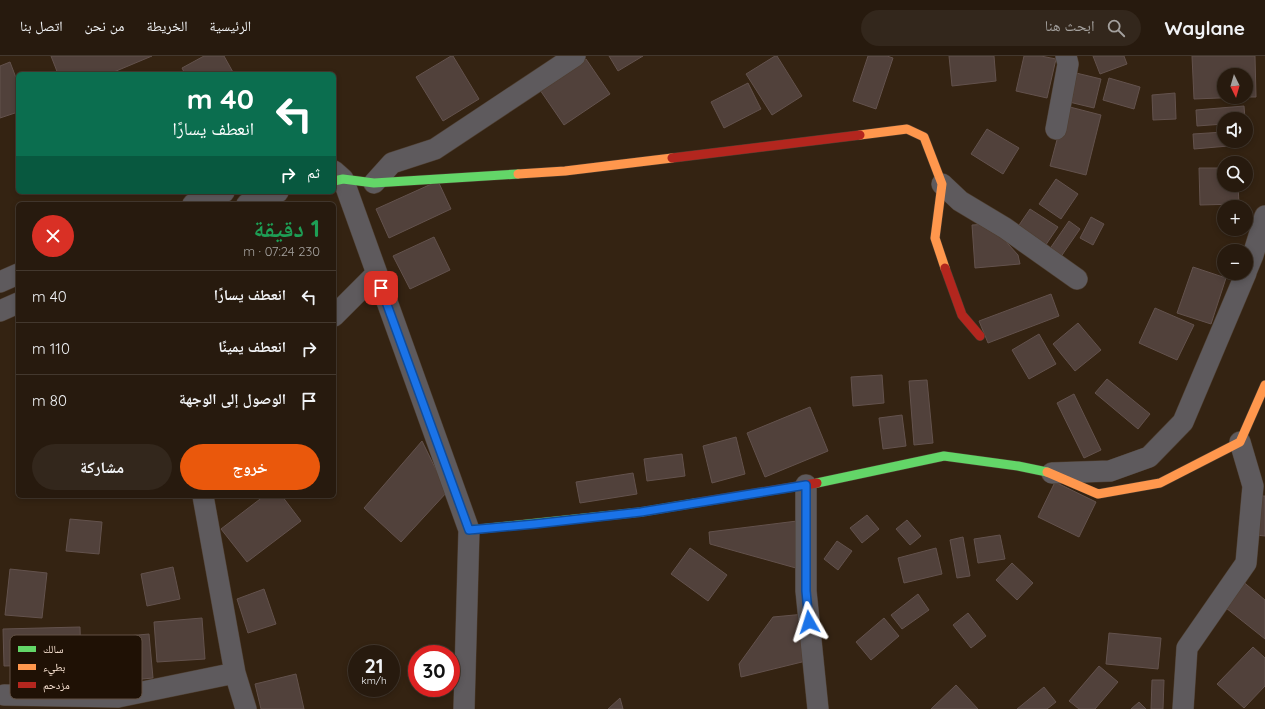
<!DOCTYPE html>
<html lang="ar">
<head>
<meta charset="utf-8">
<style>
  body { margin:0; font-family:Quicksand,"Noto Naskh Arabic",sans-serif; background:#33271c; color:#f1f3f6; direction:rtl; height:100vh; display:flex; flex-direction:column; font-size:15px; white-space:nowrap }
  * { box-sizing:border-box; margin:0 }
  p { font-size:13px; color:#a4a19e }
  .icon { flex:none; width:22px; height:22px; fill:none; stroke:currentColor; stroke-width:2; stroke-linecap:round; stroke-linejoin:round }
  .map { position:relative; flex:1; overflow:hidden; direction:ltr }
  .panel { position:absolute; left:16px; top:146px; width:320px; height:296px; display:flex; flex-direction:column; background:#271a0e; border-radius:6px; box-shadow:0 2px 6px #0003,0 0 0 1px #43382e; direction:rtl }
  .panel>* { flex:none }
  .guide { position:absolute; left:16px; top:16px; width:320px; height:122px; border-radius:6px; box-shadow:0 2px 6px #0003,0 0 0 1px #43382e; direction:rtl; background:#0b6e4f; color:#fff; overflow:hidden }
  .needle { width:26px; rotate:175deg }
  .controls { position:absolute; left:1217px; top:12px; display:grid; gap:8px }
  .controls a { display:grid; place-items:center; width:36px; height:36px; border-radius:50%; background:#271a0e; box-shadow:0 2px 6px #0003,0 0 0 1px #43382e; font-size:20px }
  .speed { position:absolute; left:348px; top:589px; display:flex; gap:8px; font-size:20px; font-weight:700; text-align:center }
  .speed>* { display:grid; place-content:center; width:52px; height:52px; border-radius:50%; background:#271a0e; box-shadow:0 2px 6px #0003,0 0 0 1px #43382e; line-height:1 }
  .speed small { font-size:10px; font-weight:400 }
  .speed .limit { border:6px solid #d22; background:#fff; color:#111 }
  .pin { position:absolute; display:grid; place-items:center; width:34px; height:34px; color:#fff; margin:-17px; border-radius:8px; box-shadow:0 2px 6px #0006 }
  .me { position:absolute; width:44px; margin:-22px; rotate:354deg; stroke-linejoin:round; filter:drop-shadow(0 0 3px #0008) }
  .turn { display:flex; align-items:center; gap:14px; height:84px; padding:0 16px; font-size:18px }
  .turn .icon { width:52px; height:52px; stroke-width:2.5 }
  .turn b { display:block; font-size:28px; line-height:34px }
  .then { display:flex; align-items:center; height:38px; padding:0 16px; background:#0003; gap:8px; font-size:15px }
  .round { display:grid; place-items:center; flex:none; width:42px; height:42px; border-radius:21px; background:#33271c }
  .headline { display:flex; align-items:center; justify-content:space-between; height:68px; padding:0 16px }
  h1 { font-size:24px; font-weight:800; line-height:30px; color:#1e9e55 }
  .cta { display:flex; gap:8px; margin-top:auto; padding:8px 16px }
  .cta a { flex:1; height:46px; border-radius:24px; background:#ea580c; color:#fff; font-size:16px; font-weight:800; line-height:46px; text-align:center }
  .cta a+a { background:#33271c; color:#f1f3f6 }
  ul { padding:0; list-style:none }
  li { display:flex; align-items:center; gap:12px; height:52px; padding:0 16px; border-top:1px solid #43382e }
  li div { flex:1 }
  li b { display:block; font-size:15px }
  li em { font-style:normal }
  header { display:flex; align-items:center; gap:24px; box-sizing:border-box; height:56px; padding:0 20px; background:#271a0e; border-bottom:1px solid #43382e }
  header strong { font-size:19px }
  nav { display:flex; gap:22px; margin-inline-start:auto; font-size:14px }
  .search { width:280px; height:36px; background:#33271c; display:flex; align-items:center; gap:10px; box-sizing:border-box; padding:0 14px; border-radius:22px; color:#a4a19e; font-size:15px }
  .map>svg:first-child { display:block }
  .building { fill:#51413b; stroke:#63524d }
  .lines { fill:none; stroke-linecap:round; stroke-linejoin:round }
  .street-casing { stroke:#4e3e30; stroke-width:22 }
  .fast-casing { stroke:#4e3e30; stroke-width:10 }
  .slow-casing { stroke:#4e3e30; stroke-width:10 }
  .jam-casing { stroke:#4e3e30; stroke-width:10 }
  .street { stroke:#5e5a5d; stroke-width:21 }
  .fast { stroke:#63d668; stroke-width:9 }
  .slow { stroke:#ff974d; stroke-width:9 }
  .jam { stroke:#b3261e; stroke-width:9 }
  .route-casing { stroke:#114b97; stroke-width:10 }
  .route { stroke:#1a73e8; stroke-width:7 }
  .key { fill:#1f1105; stroke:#625144; stroke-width:1 }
  .key-label { font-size:11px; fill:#fde7d7 }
</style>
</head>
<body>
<header>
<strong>Waylane</strong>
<div class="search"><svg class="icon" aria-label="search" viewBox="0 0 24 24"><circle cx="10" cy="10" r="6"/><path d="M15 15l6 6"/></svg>ابحث هنا</div>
<nav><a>الرئيسية</a><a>الخريطة</a><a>من نحن</a><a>اتصل بنا</a></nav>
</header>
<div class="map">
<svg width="1265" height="653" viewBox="0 0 1265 653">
  <rect width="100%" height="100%" fill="#342312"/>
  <!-- building -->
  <path class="building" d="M51,0H152L109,18H58Z
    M204,0H224L234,18H185L182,12Z
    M451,0H453L479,43L443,65L416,21Z
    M609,0H643L618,15Z
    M775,0H777L802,40L772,59L746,18Z
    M868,0H887L893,2L876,53L853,45Z
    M949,0H994L996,25L952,30Z
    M1024,0H1041L1056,3L1047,42L1016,35Z
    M1093,0H1124L1127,8L1100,18Z
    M1192,0H1255L1256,41H1246V19H1224V41H1245L1194,43Z
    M586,3L610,38L564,69L540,34Z
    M10,6L18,27V56L0,62V10Z
    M1072,16L1101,23L1094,52L1065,45Z
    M1109,22L1140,31L1134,53L1103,44Z
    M748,27L761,53L724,72L711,46Z
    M1175,37L1176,63L1153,64L1152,39Z
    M1066,50L1101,59L1086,119L1050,110Z
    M1244,50L1245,63H1224V68L1197,70L1196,54Z
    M987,73L1019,92L1003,118L971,98Z
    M1224,76V85H1240V89L1194,93L1193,78Z
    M1199,112H1224V129H1238L1239,148L1200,149Z
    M1056,123L1078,138L1061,163L1039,148Z
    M438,125L451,153L389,182L376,153Z
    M1030,153L1058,171L1043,193L1015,175Z
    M1091,161L1104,168L1093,189L1080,182Z
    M1069,165L1080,173L1060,202L1049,194Z
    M990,168L1018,199L1020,208L975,212L972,169Z
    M434,181L450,214L410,233L393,200Z
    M1193,211L1226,222L1211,268L1177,257Z
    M1051,238L1059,260L988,287L979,265Z
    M1155,252L1194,269L1177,304L1139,287Z
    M1078,267L1101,294L1075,315L1053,288Z
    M1039,278L1056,308L1029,323L1012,294Z
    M882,319L884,347L853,350L851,321Z
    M1107,323L1150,358L1138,373L1095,337Z
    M927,324L933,387L914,389L909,325Z
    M1074,338L1101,394L1084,402L1057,347Z
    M810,351L828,395L765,421L747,377Z
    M902,359L906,390L883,393L879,362Z
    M736,381L745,418L712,427L703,390Z
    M422,385L447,436L401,486L364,452Z
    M682,398L685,420L647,425L644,403Z
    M633,417L637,438L580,447L576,426Z
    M1055,426L1096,446L1079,481L1038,461Z
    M264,440H282L301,465L247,506L221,473Z
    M1258,440H1265V480L1256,479Z
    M867,459L879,473L862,487L850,472Z
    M70,463L102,466L99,498L66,495Z
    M907,464L921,480L910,489L896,473Z
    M797,465L803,514L710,488L709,476Z
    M1000,479L1005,503L978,507L974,483Z
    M963,481L970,520L957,522L950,484Z
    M837,485L852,495L838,514L824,503Z
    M690,492L727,519L708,545L671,518Z
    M936,492L942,518L904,527L898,502Z
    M1012,507L1033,527L1017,544L996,524Z
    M173,511L180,543L147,550L141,518Z
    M10,513L47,517L42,562L5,559Z
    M1241,524L1265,544V583L1221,548Z
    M264,533L276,568L248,577L237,543Z
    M918,538L929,554L902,573L891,559Z
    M968,557L986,580L971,592L953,569Z
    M805,558L806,605L741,621L739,608L773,561Z
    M202,562L205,603L157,606L154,566Z
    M884,562L899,580L871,604L856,586Z
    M80,571L81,608L4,610L3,573Z
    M1109,577L1161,582L1158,613L1106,608Z
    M149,578L153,622L110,626L106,582Z
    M1253,591L1265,602V630L1244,652L1217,628Z
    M1099,610L1118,626L1095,653H1079L1069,645Z
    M296,618L304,653H261L255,628Z
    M1152,624H1164L1163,653H1151Z
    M956,629L978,653H931Z
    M1044,631L1056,646L1047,653H1017Z
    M620,642L623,653H608Z
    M1139,646L1146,653H1131Z"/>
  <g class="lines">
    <!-- street casing -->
    <g class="street-casing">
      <path id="street" d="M1056,73L1068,8L1066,0
        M334,115L343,123L469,474L464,653
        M374,127L392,107L435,93L575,0
        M942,128L960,145L1005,172L1077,223
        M193,148L224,136
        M247,148L278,136
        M1246,216L1253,199L1265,160
        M0,226L18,218
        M0,255L18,247
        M334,260L376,218
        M1052,417L1110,415L1149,401L1183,366L1246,217
        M806,429V535L818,653
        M203,440L235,617L246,653
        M4,639L118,641L235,617
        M1183,653L1187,592L1246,507L1253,430L1240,386"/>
    </g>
    <!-- fast casing -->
    <g class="fast-casing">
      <path id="fast" d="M334,125L343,123L374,127L518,118
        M817,427L944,400L1018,410L1047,416
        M469,474L641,456L695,447"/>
    </g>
    <!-- slow casing -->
    <g class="slow-casing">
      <path id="slow" d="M860,79L907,73L924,81L942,128L935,182L945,212
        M518,118L565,115L672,102
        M1047,416L1098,438L1160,427L1240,386L1265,329"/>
    </g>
    <!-- jam casing -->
    <g class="jam-casing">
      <path id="jam" d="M672,102L860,79
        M945,212L962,259L980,280
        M695,447L817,427"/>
    </g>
    <!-- street -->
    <use href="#street" class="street"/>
    <!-- fast -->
    <use href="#fast" class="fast"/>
    <!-- slow -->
    <use href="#slow" class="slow"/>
    <!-- jam -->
    <use href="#jam" class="jam"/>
  </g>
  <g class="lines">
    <!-- route casing -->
    <g class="route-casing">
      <path id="route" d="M381,232L469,474L535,468L641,456L806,429V535L809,566"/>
    </g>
    <!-- route -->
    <use href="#route" class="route"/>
  </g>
  <!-- legend -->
  <rect x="10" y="579" width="132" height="64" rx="6" class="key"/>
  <rect x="18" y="590" width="18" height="6" fill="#63d668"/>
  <rect x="18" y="608" width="18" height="6" fill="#ff974d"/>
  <rect x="18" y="626" width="18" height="6" fill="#b3261e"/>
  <g class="key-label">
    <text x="43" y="597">سالك</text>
    <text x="43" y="615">بطيء</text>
    <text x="43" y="633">مزدحم</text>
  </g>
</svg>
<div class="controls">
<a><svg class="needle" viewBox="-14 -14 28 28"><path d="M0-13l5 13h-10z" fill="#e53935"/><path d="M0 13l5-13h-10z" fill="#a4a19e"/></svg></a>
<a><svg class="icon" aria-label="sound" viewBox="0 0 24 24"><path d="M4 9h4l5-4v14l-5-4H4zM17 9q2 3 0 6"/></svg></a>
<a><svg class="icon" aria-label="search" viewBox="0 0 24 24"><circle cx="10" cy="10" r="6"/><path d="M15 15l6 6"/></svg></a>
<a>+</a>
<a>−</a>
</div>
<div class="speed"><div>21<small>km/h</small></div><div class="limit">30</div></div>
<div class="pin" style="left:381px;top:232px;background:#d93025"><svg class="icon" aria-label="arrive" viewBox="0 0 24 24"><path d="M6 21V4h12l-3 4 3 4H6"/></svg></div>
<svg class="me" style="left:809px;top:566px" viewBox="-20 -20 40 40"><path d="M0-17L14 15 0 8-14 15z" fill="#1a73e8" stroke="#fff" stroke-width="4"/></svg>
<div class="guide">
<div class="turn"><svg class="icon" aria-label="left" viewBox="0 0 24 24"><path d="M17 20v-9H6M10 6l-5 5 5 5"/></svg><div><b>40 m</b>انعطف يسارًا</div></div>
<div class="then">ثم<svg class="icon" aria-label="right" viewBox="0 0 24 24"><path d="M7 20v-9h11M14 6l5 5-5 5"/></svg></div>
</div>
<section class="panel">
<div class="headline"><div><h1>1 دقيقة</h1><p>230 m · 07:24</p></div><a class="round" style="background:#d93025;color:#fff"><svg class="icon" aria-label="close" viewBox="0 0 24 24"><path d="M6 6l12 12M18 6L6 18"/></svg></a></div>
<ul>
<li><svg class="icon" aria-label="left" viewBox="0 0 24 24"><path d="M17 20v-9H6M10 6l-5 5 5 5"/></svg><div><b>انعطف يسارًا</b></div><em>40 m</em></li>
<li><svg class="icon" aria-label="right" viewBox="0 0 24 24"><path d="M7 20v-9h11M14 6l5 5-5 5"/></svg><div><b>انعطف يمينًا</b></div><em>110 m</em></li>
<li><svg class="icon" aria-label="arrive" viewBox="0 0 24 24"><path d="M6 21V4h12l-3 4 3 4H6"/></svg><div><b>الوصول إلى الوجهة</b></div><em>80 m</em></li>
</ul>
<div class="cta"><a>خروج</a><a>مشاركة</a></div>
</section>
</div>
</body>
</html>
